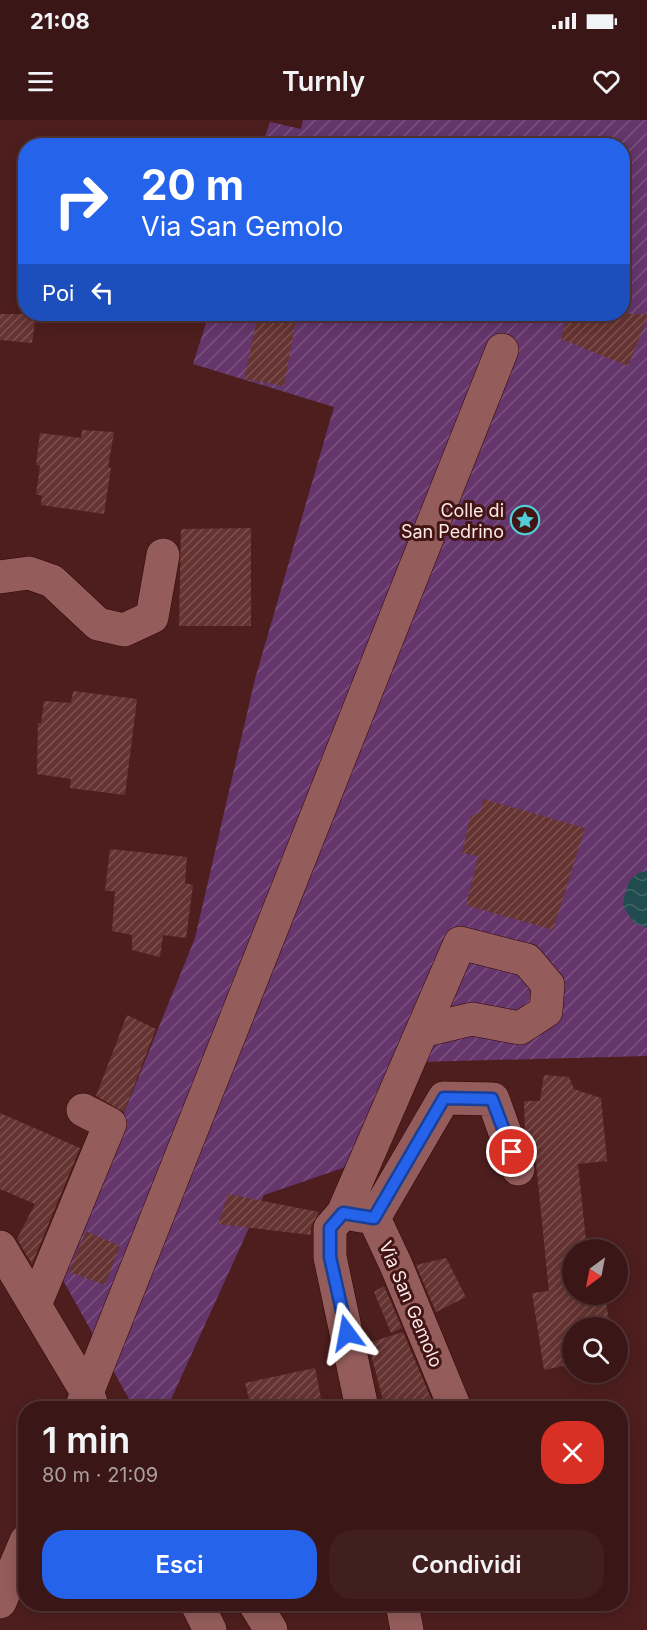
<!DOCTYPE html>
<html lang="it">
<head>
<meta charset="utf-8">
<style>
  body { margin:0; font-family:Inter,sans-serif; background:#411f1f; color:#f1f3f6; height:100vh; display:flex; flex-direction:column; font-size:22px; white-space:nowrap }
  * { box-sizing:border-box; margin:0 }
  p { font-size:20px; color:#ab9fa1 }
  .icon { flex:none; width:33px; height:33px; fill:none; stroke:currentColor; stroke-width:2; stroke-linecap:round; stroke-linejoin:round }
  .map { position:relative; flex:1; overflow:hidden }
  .drawer { position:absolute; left:18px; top:1281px; width:610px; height:210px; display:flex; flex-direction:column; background:#3a1616; border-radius:24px; box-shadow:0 3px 15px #0003,0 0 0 2px #543535 }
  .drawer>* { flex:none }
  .guide { position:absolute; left:18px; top:18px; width:612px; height:183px; border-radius:24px; box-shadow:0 3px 15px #0003,0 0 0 2px #543535; background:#2563eb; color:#fff; overflow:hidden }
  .needle { width:39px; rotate:212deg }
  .tools { position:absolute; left:562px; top:1119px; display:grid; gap:12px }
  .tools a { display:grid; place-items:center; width:66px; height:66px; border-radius:50%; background:#3a1616; box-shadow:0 3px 15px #0003,0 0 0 2px #543535; font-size:30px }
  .pin { position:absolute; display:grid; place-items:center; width:51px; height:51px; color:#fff; margin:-26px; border:3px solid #fff; border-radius:50%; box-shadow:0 2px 6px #0007 }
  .me { position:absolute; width:66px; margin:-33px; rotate:347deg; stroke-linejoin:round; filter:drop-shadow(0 0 4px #0008) }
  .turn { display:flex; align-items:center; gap:21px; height:126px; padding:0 24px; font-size:27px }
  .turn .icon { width:78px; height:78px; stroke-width:2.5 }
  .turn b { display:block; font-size:42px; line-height:51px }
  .then { display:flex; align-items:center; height:57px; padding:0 24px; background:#0003; gap:12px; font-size:22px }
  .round { display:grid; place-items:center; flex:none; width:63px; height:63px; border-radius:24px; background:#411f1f }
  .summary { display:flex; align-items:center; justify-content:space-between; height:102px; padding:0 24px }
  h1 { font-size:36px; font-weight:600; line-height:45px }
  .primary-button { display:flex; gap:12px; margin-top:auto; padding:12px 24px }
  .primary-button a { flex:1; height:69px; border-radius:24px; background:#2563eb; color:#fff; font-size:24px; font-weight:600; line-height:69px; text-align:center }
  .primary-button a+a { background:#411f1f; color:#f1f3f6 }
  .status { display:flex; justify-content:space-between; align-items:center; height:42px; padding:0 30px; background:#3a1616; direction:ltr }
  .status svg { height:16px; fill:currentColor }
  header { display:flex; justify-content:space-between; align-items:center; height:78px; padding:0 24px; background:#3a1616; font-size:27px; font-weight:600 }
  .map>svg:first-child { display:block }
  .garden { fill:url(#garden-furrows) }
  .water { fill:url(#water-waves) }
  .building { fill:url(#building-hatch) }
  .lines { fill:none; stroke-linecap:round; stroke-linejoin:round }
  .minor-casing { stroke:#310407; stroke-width:34 }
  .minor { stroke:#945d5b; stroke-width:33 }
  .route-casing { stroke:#184099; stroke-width:15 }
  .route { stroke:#2563eb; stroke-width:10 }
  .labels { text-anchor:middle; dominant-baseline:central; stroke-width:6; stroke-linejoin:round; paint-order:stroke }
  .poi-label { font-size:18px; fill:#fce9e7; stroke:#421414; text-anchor:end }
  .street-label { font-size:18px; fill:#fce9e7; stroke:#421414 }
</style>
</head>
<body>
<div class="status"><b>21:08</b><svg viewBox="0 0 49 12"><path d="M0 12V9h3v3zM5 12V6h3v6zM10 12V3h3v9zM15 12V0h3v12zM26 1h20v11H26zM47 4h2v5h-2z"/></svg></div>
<header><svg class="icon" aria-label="menu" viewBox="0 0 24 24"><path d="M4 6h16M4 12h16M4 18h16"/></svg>Turnly<svg class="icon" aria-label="heart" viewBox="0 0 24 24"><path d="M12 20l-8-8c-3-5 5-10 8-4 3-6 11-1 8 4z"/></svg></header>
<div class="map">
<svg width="647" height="1510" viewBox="0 0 647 1510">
  <defs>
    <pattern id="garden-furrows" width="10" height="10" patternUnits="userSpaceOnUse" patternTransform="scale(1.5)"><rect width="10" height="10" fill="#64366b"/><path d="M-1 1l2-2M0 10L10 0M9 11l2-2" fill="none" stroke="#7b5380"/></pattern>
    <pattern id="water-waves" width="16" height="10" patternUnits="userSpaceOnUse" patternTransform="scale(1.5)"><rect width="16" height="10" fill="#214c4f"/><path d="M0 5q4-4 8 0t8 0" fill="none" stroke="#426668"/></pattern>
    <pattern id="building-hatch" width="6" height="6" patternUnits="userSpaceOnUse" patternTransform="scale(1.5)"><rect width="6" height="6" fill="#653331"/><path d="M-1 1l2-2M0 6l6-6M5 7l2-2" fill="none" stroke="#7c514f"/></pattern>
  </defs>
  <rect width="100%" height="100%" fill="#4e1e1e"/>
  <!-- garden -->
  <path class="garden" d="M303,0H647V936L418,942L343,1048L264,1075L167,1288H134L59,1153L195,818L255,559L334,287L193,244L209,194H622V26L262,25L270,2L301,9Z"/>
  <!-- water -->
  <path class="water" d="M647,751V808L634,803L623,786C625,771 628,752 647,751Z"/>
  <!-- building -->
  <path class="building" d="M0,194H36L32,223L0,220Z
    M258,194H297L284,266L244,259Z
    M568,194H647V199L628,246L561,219Z
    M82,310L114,312L108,347L111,348L104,394L41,385L42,376L36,374L40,346L36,345L40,313L81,318Z
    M251,408V506H179L181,409Z
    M73,571L137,579L125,675L70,668L71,659L37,654L38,603H41L44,581L71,583Z
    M483,679L585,708L553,810L466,785L478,736L462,733L470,697L481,691Z
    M110,729L187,737L185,763L193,765L186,818L163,815L160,837L132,830V815L112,811L115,771H105Z
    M127,895L156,909L124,992L96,976Z
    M544,955L569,957L574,969L601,978L607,1041L578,1044L586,1121L596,1119L598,1130H573V1174H605L610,1208H573V1244L544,1250L532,1173L549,1171L536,1043L525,1012L524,981H540Z
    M0,993L80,1028L32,1144L17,1119L35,1084L0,1069Z
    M228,1074L319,1092L311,1107V1115L218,1104Z
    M86,1111L120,1126L105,1165L69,1152Z
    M446,1138L466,1177L436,1192L416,1145Z
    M384,1166L402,1208L391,1213L374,1172Z
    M403,1212L433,1283L435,1288H385L368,1223Z
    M315,1248L323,1288H251L245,1263Z"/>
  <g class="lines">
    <!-- minor casing -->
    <g class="minor-casing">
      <path id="minor" d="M0,457L29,453L52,461L98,504L124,510L152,497L163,435
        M343,1093L460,823L527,840L548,865L546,891L520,908L472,899L422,911
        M374,1098L444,978L493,979L518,1049
        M0,1127L88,1274L93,1288
        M35,1185L110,1004L83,990
        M81,1288L502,230
        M362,1288L330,1137V1108L343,1093L374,1098L396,1145L455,1288
        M0,1482L26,1421
        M197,1484L210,1510
        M255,1484L271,1510
        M402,1484L407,1510"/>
    </g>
    <!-- minor -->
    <use href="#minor" class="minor"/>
  </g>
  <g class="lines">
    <!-- route casing -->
    <g class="route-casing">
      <path id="route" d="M347,1213L330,1137V1108L343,1093L374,1098L444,978L492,979L512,1032"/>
    </g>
    <!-- route -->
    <use href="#route" class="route"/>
  </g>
  <!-- icons -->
  <defs>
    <g id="sight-ring" transform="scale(1.5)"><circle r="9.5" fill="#421414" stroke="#52ccd5" stroke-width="1.5"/><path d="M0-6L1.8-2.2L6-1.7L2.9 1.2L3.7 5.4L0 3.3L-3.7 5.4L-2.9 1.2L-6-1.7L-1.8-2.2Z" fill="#52ccd5"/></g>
  </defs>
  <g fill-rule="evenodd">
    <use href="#sight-ring" x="525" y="400"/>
  </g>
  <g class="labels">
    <!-- poi labels -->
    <g class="poi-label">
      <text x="504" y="390">Colle di<tspan x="504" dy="21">San Pedrino</tspan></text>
    </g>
    <!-- street labels -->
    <g class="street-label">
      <text transform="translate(411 1184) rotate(67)">Via San Gemolo</text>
    </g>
  </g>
</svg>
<div class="tools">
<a><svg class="needle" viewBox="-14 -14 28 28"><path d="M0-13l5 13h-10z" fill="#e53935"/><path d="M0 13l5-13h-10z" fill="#ab9fa1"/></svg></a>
<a><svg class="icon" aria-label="search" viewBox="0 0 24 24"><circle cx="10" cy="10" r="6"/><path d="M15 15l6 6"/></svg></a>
</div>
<div class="pin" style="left:512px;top:1032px;background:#d93025"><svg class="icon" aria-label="arrive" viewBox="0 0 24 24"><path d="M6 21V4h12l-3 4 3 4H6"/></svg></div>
<svg class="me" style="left:347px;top:1213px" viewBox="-20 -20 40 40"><path d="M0-17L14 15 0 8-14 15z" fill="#2563eb" stroke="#fff" stroke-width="4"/></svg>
<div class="guide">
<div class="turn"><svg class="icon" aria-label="right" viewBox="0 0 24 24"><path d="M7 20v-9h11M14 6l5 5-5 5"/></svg><div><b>20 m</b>Via San Gemolo</div></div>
<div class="then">Poi<svg class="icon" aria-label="left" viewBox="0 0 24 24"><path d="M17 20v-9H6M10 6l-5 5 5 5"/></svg></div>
</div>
<section class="drawer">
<div class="summary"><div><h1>1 min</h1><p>80 m · 21:09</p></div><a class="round" style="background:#d93025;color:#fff"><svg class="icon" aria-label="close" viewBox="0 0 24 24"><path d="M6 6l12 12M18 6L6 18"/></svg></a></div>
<div class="primary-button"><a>Esci</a><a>Condividi</a></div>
</section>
</div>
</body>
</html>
